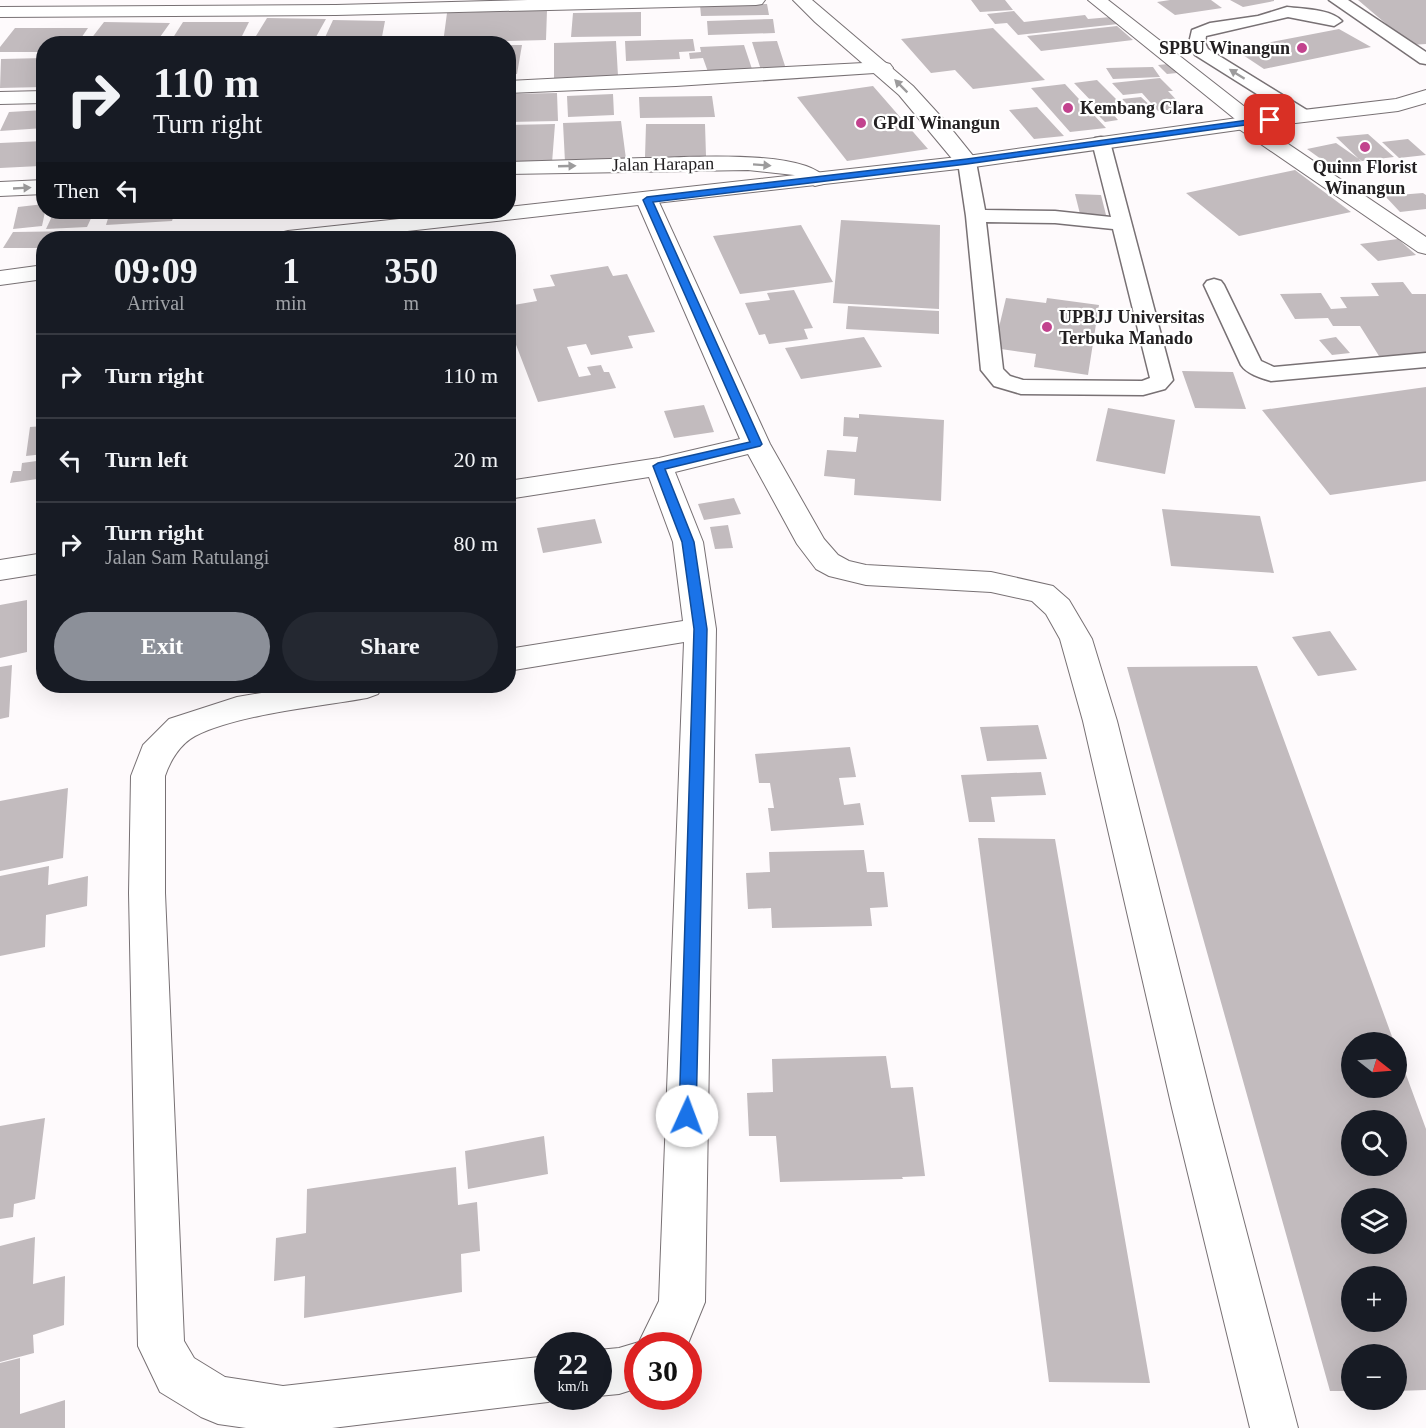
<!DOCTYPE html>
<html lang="en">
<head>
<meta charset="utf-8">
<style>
  body { margin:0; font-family:"Times New Roman",serif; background:#242831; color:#f1f3f6; height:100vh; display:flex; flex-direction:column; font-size:22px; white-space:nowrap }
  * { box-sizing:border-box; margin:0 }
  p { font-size:20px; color:#9ea1a6 }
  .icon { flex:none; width:33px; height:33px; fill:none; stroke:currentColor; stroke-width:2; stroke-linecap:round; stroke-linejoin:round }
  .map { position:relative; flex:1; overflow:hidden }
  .side { position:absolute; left:36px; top:231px; width:480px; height:462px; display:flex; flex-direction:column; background:#171b24; border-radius:24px; box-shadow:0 6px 24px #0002 }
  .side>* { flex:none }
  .hud { position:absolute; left:36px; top:36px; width:480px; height:183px; border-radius:24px; box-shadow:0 6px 24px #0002; background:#171b24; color:#f1f3f6; overflow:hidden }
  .needle { width:39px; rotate:107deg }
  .controls { position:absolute; left:1341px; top:1032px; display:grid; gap:12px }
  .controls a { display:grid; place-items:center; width:66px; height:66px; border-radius:50%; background:#171b24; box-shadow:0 6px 24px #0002; font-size:30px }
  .speed { position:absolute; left:534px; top:1332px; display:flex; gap:12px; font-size:30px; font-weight:700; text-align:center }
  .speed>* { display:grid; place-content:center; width:78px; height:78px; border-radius:50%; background:#171b24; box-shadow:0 6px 24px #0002; line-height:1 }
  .speed small { font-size:15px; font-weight:400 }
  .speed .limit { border:9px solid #d22; background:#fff; color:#111 }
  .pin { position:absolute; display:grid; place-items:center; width:51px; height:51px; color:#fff; margin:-26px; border-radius:12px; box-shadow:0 3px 9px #0006 }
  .me { position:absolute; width:66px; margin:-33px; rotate:2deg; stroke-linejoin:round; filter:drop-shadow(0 0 4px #0008) }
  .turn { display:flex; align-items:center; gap:21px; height:126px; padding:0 18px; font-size:27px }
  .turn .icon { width:78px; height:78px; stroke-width:2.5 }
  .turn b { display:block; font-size:42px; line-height:51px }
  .then { display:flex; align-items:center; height:57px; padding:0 18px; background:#0003; gap:12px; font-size:22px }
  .eta { display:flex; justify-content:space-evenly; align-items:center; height:102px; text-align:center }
  .eta b { font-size:36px; font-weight:700; line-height:42px }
  .action { display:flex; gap:12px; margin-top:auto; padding:12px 18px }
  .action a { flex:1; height:69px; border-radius:36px; background:#8c9099; color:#fff; font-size:24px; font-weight:700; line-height:69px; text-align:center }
  .action a+a { background:#242831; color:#f1f3f6 }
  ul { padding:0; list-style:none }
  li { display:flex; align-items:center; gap:18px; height:84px; padding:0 18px; border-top:2px solid #363941 }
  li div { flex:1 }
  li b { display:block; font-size:22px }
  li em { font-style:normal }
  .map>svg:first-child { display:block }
  .building { fill:#c2bbbe; fill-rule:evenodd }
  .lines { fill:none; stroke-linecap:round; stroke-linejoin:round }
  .service-casing { stroke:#787174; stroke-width:3 }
  .minor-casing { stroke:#787174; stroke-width:2 }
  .tertiary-casing { stroke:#787174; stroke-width:2 }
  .trunk-casing { stroke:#787174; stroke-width:2 }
  .service { fill:#fff; fill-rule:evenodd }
  .minor { fill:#fff; fill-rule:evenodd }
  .tertiary { fill:#fff; fill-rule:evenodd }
  .trunk { fill:#fff; fill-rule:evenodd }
  .oneway { fill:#9c9b9c }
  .route { fill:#1a73e8; stroke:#114b97; stroke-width:1.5 }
  .poi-dot { fill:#c2438e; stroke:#fff; stroke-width:2 }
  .labels { text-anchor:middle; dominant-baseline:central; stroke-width:4.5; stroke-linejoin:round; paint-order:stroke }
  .far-poi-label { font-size:18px; font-weight:bold; fill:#232022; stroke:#fff; text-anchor:start }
  .far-street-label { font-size:18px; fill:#232022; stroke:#fff }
</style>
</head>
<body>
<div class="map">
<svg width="1426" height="1428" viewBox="0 0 1426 1428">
  <rect width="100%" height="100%" fill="#fefafc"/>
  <!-- building -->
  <path class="building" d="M971,0H1005L1013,10L980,12Z
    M1170,0H1211L1222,8L1175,15L1157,2Z
    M1230,0H1274V1L1243,7Z
    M1358,0H1426V44L1411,45Z
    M767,4L769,15L701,16L700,5Z
    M547,10L546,40L443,43L447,13Z
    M1014,11L1024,22L1085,15L1088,19L1111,17L1118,24L1018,35L1007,23L995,24L987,14Z
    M641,12V36L571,37L573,13Z
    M267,18L326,19L312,44H251Z
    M773,19L775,33L708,35L707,21Z
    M333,20L385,21L381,42L322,44Z
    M104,22L170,23L155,44H87Z
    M183,22H249L238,44H169Z
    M1117,26L1133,40L1041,51L1027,36Z
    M15,28H88L77,44H44V52H0V47Z
    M993,28L1045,80L973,89L955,70L931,73L901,39Z
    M1339,29L1371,47L1264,69L1234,49Z
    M693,39L695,51L679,52L680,59L626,61L625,41Z
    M616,41L618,76L554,78V43Z
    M777,41L786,69L761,70L752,42Z
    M508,45H522L517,74H508Z
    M744,45L752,69L708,72L703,58L690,59L689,53L701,52L700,47Z
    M44,58L43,87L0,88L1,59Z
    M1179,63L1187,72L1167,74L1158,65Z
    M1153,67L1160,77L1113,79L1106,68Z
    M1160,78L1173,91H1168L1184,108L1158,111L1142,93L1123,95L1112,83Z
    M1097,80L1120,103L1096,106L1074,83Z
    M1065,84L1106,128L1070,132L1031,88Z
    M873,86L928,149L847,161L797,97Z
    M557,93L558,121L508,122V94Z
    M613,94L614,115L568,117L567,96Z
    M712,96L715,117L640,118L639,97Z
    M1141,97L1153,108L1133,110L1122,99Z
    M1037,107L1064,136L1034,139L1009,110Z
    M1107,107L1118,120L1105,122L1092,109Z
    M44,110V128L0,131L9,112Z
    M621,121L626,159L565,162L563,123Z
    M555,124L552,163L508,164V125Z
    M646,124H705L706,156L645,157Z
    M1368,134L1394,157L1361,161L1336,137Z
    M1408,139L1426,155L1399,158L1382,142Z
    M44,141V160L40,166L0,168V143Z
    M1336,143L1359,159L1362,161L1332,167L1307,149Z
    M1295,170L1351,212L1239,236L1186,193Z
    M1423,193L1426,195V209L1400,212L1385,196Z
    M1075,194L1101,195L1106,215L1080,214Z
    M44,204L45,212L42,226L13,229L18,207Z
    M54,212H94L87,227L46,229Z
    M110,212H175L172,221L106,225Z
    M841,220L940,225L939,309L833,303Z
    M801,225L833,282L740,294L713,236Z
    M84,231L80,238H44V248H3L13,232Z
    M1398,239L1416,255L1378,261L1360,244Z
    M608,266L613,276L627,274L655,332L628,336L633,348L591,355L586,344L567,347L579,377L591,375L587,367L601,365L604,372H609L616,388L538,402L508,324V306L537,301L533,289L555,286L550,275Z
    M1403,282L1412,294H1426V354L1379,356L1360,326H1333L1328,318L1295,319L1280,294L1321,293L1331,309L1347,308L1340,297L1379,296L1371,283Z
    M794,290L813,328L804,329L808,339L769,344L765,334L759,335L745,303L770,300L767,293Z
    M1006,298L1046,303L1047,298L1099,305L1088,375L1034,367L1036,354L994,348Z
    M848,306L939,311V334L846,329Z
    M864,337L882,367L801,379L785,348Z
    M1336,337L1350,353L1332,355L1319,340Z
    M1182,371L1233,372L1246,409L1195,408Z
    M1426,387V481L1330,495L1262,410Z
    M704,405L714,432L674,438L664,411Z
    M1108,408L1175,420L1165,474L1096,461Z
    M859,414L944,420L941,501L854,495L855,479L824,476L827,450L856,452L858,437L843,436L844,417L859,418Z
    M44,426V454L26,456L30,427Z
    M44,460V478L10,483L13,471H21L22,463Z
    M734,498L741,514L704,520L698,504Z
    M1162,509L1260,516L1274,573L1171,566Z
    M595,519L602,543L543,553L537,528Z
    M728,525L733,548L715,549L710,527Z
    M27,600V652L0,658V605Z
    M1330,631L1357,670L1318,676L1292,637Z
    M12,665L9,717L0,719V667Z
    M1257,666L1394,1042H1352V1088H1396L1397,1050L1426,1129V1390L1396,1391V1354H1352V1391H1330L1127,667ZM1352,1120H1396V1166H1352ZM1352,1198H1396V1244H1352ZM1352,1276H1396V1322H1352Z
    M1038,725L1047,759L987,761L980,727Z
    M850,747L856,777L839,778L844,805L860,803L864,825L771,831L768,808H774L770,783H759L755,754Z
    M1041,772L1046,795L991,797L995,822H969L961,775Z
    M68,788L63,858L0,871V801Z
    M978,838L1055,839L1150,1383L1049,1382Z
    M864,850L867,872H884L888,907L870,908L872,926L772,928L771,908L748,909L746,873L770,872L769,852Z
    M49,866L48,885L88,876L87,906L46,915L45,947L0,956V876Z
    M886,1056L891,1088L913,1087L925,1176L902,1177L903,1179L780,1182L776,1136H749L747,1093L773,1092L772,1059Z
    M45,1118L35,1199L14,1204L13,1217L0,1219V1126Z
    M544,1136L548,1174L468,1189L465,1151Z
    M456,1167L458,1205L477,1202L480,1251L461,1254L462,1292L304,1318L305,1276L274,1281L276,1238L306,1233L307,1189Z
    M35,1237L33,1284L65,1276L64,1325L33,1335L34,1353L0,1362V1246Z
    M20,1358V1414L65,1400V1428H0V1363Z"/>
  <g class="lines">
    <!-- service casing -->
    <g class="service-casing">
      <path id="service" d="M1329,0H1348L1426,52V64L1420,63Z
        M1287,7C1303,9 1331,9 1342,21L1334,26L1288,17L1206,36L1205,43L1208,49L1310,112L1313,116L1310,120H1298L1195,55L1189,43L1192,30L1210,23L1258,16Z
        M1101,137L1107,138L1110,142L1173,380L1165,389L1143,395L1021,394L994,386L981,370L966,216L958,162L960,158H974L976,162L985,210L1055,211L1111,217L1092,142L1095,138ZM986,222L1055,223L1113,229L1150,378L1142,381L1023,380L1010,376L1003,369Z
        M1214,279L1221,281L1224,285L1261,361L1274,367L1426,353V367L1271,381C1261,378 1247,374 1241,365L1204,285L1207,281Z"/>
    </g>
    <!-- minor casing -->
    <g class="minor-casing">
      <path id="minor" d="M528,0H765L762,4L756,5L336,15L0,17V7L336,5Z
        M1088,0H1108L1259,118L1262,122L1260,125L1426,237V254L1418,252L1236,127L1233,123L1235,119Z
        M883,62L890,64L893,68L890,72L676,86L508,93V81Z
        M44,91V103L0,104V92Z
        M644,158C681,158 805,148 826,179L823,184L815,186L794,175L748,170L508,174V162Z
        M44,180V194L0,196V182Z
        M647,193L655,195L658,200L770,444L824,539L838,555L849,561L866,565L991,572L1053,586L1069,600L1092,639L1117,721L1214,1108L1298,1428H1250L1172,1108L1083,721L1060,639L1046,614L1032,601L991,592L866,585L829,576L816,569L797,544L748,454L675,472L703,542L716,629L705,1302L687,1346H638V1388L619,1394L598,1396V1350L619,1348L639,1342L659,1301L684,642L508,671V649L683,621L673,542L649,477L508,499V481L659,458L740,439L636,200L639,195Z
        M44,553V573L0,580V560Z
        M303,686H383L378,694L367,698C317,707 239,714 195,736C180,744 170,761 165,776V893L184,1341L194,1358L225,1377L283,1386L548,1356V1396H562L548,1402L332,1428H246L218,1424L201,1417L160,1392L138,1346L129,893L131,776L143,745L169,719L237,697Z"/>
    </g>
    <!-- tertiary casing -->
    <g class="tertiary-casing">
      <path id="tertiary" d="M793,0H812L913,86L945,121L978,162L975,167L967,168L959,167L899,95L815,22Z"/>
    </g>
    <!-- trunk casing -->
    <g class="trunk-casing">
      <path id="trunk" d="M1426,90V103L1398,111L1252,128L967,168L345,238H276L280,233L288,231L464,212H508V207L967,156L1252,116L1396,99Z
        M44,265V279L0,285V271Z"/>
    </g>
    <!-- service -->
    <use href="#service" class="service"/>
    <!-- minor -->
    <use href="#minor" class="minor"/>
    <!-- tertiary -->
    <use href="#tertiary" class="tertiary"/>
    <!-- trunk -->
    <use href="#trunk" class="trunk"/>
  </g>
  <!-- one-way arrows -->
  <defs><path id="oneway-solid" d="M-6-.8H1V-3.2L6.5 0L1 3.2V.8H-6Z" transform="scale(1.5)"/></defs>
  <g class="oneway">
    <use href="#oneway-solid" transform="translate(1237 74) rotate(-148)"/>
    <use href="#oneway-solid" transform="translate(901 86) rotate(-135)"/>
    <use href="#oneway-solid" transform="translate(762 165) rotate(4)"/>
    <use href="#oneway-solid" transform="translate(567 166) rotate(-2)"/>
    <use href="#oneway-solid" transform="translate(22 188) rotate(-3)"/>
  </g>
  <!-- route -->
  <path class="route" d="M1270,117L1274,120L1273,121L967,164L653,202L762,444L760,446L665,469L694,542L707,629L696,1116L693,1122L687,1124L681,1122L679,1116L694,629L682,542L653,466L658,463L750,442L643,200L647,197L967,159Z"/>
  <!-- markers -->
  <g class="poi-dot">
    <circle cx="1302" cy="48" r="6"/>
    <circle cx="1068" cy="108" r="6"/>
    <circle cx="861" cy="123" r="6"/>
    <circle cx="1365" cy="147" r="6"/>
    <circle cx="1047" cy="327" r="6"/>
  </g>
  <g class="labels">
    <!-- far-poi labels -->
    <g class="far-poi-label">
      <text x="1290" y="48" text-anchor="end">SPBU Winangun</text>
      <text x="1080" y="108">Kembang Clara</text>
      <text x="873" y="123">GPdI Winangun</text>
      <text x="1365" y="167" text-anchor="middle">Quinn Florist<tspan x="1365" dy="21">Winangun</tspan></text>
      <text x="1059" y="317">UPBJJ Universitas<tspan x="1059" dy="21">Terbuka Manado</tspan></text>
    </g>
    <!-- far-street labels -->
    <g class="far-street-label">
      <text transform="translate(663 164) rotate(-1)">Jalan Harapan</text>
    </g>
  </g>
</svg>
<div class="controls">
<a><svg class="needle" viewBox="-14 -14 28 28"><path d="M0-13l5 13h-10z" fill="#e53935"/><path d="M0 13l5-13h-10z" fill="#9ea1a6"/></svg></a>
<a><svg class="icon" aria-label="search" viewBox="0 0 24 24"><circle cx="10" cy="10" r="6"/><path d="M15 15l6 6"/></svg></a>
<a><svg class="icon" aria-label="layers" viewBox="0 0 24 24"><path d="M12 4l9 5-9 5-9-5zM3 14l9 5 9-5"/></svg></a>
<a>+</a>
<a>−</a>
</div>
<div class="speed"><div>22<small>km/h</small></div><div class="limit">30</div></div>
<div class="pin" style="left:1270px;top:120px;background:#d93025"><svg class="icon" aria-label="arrive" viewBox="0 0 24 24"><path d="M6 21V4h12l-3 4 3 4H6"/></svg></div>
<svg class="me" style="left:687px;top:1116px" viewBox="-20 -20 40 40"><circle r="19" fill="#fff"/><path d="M0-13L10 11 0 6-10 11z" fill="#1a73e8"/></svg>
<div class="hud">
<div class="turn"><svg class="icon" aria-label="right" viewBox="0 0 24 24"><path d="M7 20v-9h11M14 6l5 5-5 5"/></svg><div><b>110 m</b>Turn right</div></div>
<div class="then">Then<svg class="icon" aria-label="left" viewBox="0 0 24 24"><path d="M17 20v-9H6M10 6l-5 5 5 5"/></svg></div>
</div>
<section class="side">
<div class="eta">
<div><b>09:09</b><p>Arrival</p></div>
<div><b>1</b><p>min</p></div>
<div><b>350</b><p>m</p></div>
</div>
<ul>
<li><svg class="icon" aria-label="right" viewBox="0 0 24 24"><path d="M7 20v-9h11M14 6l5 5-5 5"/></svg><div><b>Turn right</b></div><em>110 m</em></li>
<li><svg class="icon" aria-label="left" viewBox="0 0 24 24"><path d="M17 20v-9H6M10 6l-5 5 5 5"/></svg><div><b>Turn left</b></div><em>20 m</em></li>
<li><svg class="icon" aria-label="right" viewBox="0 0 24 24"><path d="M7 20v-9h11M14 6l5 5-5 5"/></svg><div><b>Turn right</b><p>Jalan Sam Ratulangi</p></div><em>80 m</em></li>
</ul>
<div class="action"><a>Exit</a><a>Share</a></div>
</section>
</div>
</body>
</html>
